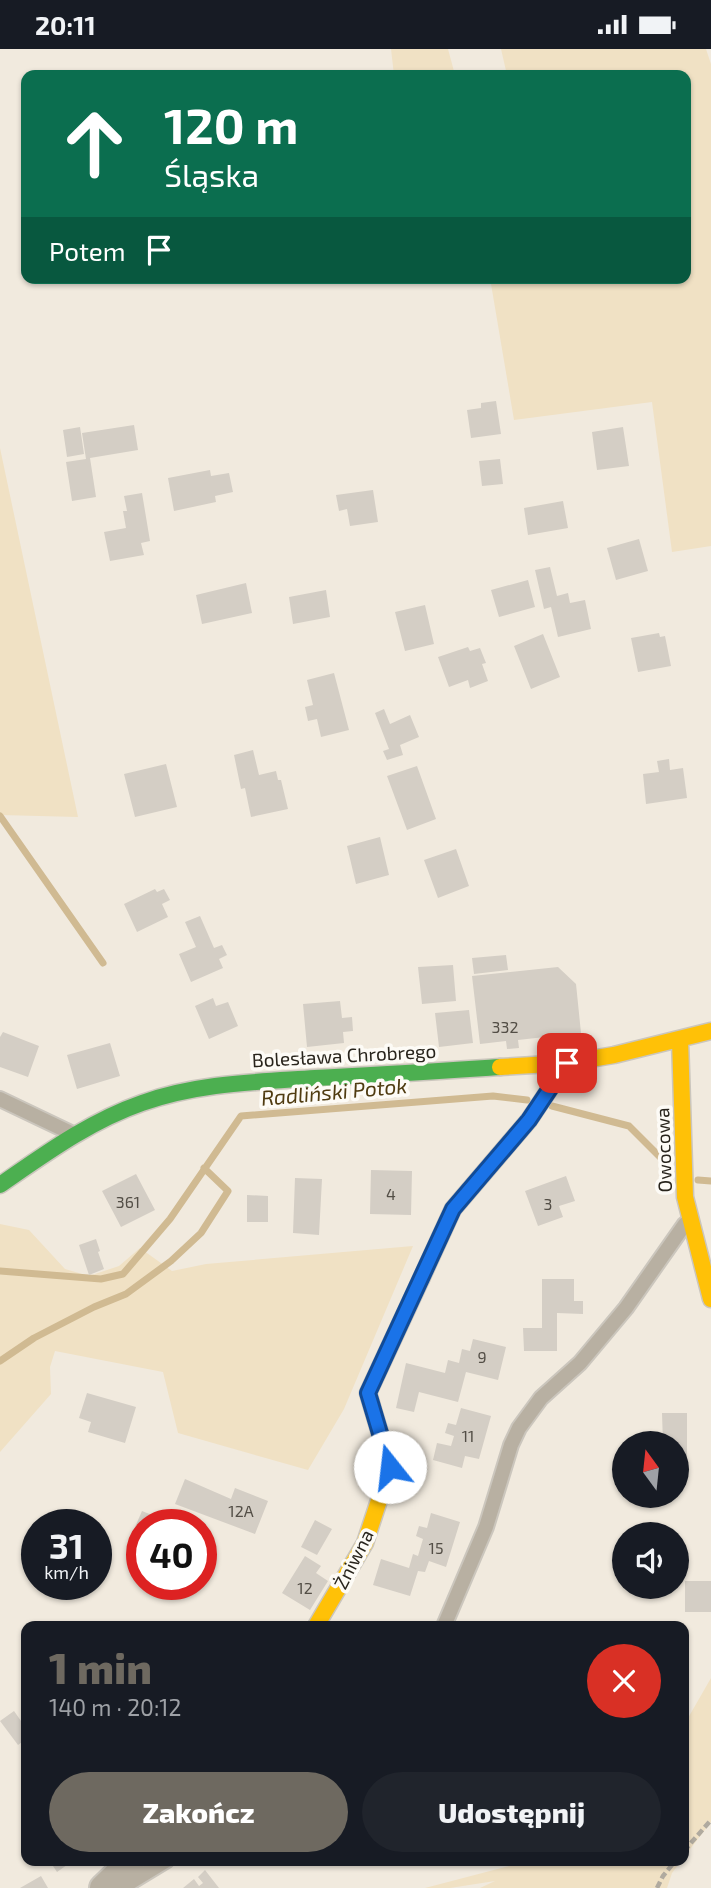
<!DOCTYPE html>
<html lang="pl">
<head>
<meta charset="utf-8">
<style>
  body { margin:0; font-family:"Exo 2",sans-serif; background:#20242c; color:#f1f3f6; height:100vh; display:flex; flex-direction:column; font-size:26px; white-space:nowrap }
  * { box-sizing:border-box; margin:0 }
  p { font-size:23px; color:#9ea1a6 }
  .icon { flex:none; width:38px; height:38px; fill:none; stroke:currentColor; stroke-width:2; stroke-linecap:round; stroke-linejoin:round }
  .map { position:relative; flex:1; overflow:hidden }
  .panel { position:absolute; left:21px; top:1572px; width:668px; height:245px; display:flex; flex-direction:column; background:#171b24; border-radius:14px; box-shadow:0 2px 5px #0004 }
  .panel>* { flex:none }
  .guide { position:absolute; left:21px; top:21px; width:670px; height:214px; border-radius:14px; box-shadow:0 2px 5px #0004; background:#0b6e4f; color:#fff; overflow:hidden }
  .needle { width:46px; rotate:345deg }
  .controls { position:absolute; left:612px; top:1382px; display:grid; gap:14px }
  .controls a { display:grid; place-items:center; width:77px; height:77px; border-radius:50%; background:#171b24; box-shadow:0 2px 5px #0004; font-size:35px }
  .speed { position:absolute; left:21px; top:1460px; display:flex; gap:14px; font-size:35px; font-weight:700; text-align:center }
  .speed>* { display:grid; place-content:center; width:91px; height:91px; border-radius:50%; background:#171b24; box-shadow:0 2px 5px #0004; line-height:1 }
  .speed small { font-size:18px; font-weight:400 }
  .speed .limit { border:10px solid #d22; background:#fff; color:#111 }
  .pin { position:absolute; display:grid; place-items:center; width:60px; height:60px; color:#fff; margin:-30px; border-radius:14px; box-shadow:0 4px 10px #0006 }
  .me { position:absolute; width:77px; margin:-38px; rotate:344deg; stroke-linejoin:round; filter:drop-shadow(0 0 5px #0008) }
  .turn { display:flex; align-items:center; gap:24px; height:147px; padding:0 28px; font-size:32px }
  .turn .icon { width:91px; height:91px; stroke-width:2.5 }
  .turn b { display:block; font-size:49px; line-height:60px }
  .then { display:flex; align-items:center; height:66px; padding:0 28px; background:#0003; gap:14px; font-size:26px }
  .round { display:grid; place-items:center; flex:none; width:74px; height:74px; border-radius:37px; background:#20242c }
  .overview { display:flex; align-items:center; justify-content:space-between; height:119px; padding:0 28px }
  h1 { font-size:42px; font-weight:800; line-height:52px; color:#6e6960 }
  .cta { display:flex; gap:14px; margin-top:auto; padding:14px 28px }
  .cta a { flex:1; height:80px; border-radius:42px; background:#6e6960; color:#fff; font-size:28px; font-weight:800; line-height:80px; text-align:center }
  .cta a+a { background:#20242c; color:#f1f3f6 }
  .status { display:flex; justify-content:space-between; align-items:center; height:49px; padding:0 35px; background:#171b24; direction:ltr }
  .status svg { height:19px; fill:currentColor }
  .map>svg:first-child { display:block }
  .green { fill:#f0e1c4 }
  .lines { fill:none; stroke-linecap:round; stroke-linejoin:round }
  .stream { stroke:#d0ba92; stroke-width:7 }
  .building { fill:#d4cec5 }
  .lane-casing { stroke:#cbc6bd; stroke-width:18 }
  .street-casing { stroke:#cbc6bd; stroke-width:30 }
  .fast-casing { stroke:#cbc6bd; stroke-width:19 }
  .slow-casing { stroke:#cbc6bd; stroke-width:19 }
  .path { stroke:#b0aa9f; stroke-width:4.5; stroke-dasharray:7 3.5; stroke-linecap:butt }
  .lane { stroke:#b8b0a2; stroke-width:14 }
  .street { stroke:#b8b0a2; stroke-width:26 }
  .fast { stroke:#4caf50; stroke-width:16 }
  .slow { stroke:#ffc107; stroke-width:16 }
  .route-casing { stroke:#114b97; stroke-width:18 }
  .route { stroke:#1a73e8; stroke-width:12 }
  .labels { text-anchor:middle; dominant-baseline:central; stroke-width:7; stroke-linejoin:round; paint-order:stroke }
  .number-label { font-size:16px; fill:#534e46 }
  .street-label { font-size:19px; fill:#28241c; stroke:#fdfbf6 }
  .water-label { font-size:21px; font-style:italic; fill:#4f3b11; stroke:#fdfbf6 }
</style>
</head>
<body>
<div class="status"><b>20:11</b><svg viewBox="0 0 49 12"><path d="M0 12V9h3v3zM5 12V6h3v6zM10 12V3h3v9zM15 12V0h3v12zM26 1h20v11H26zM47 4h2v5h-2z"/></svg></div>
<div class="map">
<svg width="711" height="1839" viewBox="0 0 711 1839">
  <rect width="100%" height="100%" fill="#f1eade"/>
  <!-- green -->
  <path class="green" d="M391,0H448L455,26H394Z
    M501,0H706L711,15V497L672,503L652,353L514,371L490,229H686V26H507Z
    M0,399L78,768L0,766Z
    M0,1175L29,1181L65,1220L89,1227L119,1217L140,1199L172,1222L206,1215L413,1197L344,1360L308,1421L178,1384L163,1323L55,1302L50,1318L51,1345L0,1403Z
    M711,1629V1773L684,1808V1676Z
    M532,1811H682L672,1824L667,1839H480L495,1832L450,1839H425Z"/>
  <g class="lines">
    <!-- stream -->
    <path class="stream" d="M0,767L103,914
      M552,1057L629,1077L671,1119
      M698,1131L711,1132
      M0,1222L101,1230L123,1225L170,1170L241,1067L493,1047L527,1051
      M0,1312L34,1289L94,1258L126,1245L171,1212L201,1184L228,1142L204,1119"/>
  </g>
  <!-- building -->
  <path class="building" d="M496,352L501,385L471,389L467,361L481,359V354Z
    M134,376L138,401L90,409L96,448L72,452L66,413L86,410L82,384Z
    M80,378L84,405L67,408L63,381Z
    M623,378L629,417L597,421L592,383Z
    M500,410L503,435L482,437L479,412Z
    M210,421L211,427L229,424L233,443L215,447L216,453L174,462L168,429Z
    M373,441L378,473L350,477L347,460L339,462L336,446Z
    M142,444L150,492L141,494L144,506L110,512L104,483L126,479L123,462H127L124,447Z
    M563,452L568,479L528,486L524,459Z
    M639,490L648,522L616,531L607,499Z
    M550,518L557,547L568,544L570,554L585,551L591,580L558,588L551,558L544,560L535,521Z
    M528,531L535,558L499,568L491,541Z
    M246,534L252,564L202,575L196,546Z
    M326,541L330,568L293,575L289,548Z
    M425,556L434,595L405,602L395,563Z
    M659,584L660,588L665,587L671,617L638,623L631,589Z
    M543,585L560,628L531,640L514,597Z
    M468,598L470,602L480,599L486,614L482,615L488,632L470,639L468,631L449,638L438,608Z
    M334,624L349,681L321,688L317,670L308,672L305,658L313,656L307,631Z
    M384,660L390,675L410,666L419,688L400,696L403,706L387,711L383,702L389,700L375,664Z
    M253,701L259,726L276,722L278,731H281L288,760L251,768L245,739L241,740L234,706Z
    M669,710L670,721L683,719L687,749L646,755L643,725L659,723L657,712Z
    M166,715L177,758L135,768L124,725Z
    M417,717L436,770L407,781L387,727Z
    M380,788L389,826L356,835L347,797Z
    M456,800L469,837L438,849L424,811Z
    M155,840L157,843L164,840L170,851L162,855L168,868L137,883L124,855Z
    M200,867L214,899L222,896L227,906L219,910L223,919L191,933L179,905L196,898L185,873Z
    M506,906L508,921L474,925L472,909Z
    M453,916L456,952L422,955L418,918Z
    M558,918L576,935L581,984L518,991L519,999L507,1000L506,992L480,995L472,927Z
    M213,949L216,957L228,953L238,977L209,990L195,957Z
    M340,952L342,969L352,968L353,982L343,983L344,994L307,998L303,955Z
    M469,961L473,994L439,998L435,964Z
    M3,983L39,997L28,1028L0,1018V988Z
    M110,994L120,1027L77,1040L67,1006Z
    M371,1121L412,1122L411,1166L370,1165Z
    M136,1125L155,1161L121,1178L102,1142Z
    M566,1127L575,1152L559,1157L563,1168L538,1177L525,1142Z
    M295,1129L322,1130L319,1186L293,1184Z
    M247,1146L268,1147V1173H247Z
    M96,1190L100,1202L98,1203L104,1220L89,1226L79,1196Z
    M542,1230H574V1252H583V1265L557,1264V1302H524L523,1279H542Z
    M473,1290L506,1298L498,1331L466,1323L458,1353L419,1343L414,1363L396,1359L406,1314L445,1324L448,1311L459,1314L462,1300L470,1302Z
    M87,1344L136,1358L125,1394L88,1383L91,1373L79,1369Z
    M461,1359L491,1367L479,1410L465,1407L462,1419L433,1411L437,1394L451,1397L454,1387L445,1384L448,1374L456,1376Z
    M662,1364H687V1424L677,1423V1395H663Z
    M185,1430L231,1450L235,1439L268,1452L255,1485L175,1455Z
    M142,1462L174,1475H142V1500L128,1494Z
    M431,1464L460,1473L446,1518L429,1512L425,1523L418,1522L410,1547L373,1536L381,1510L409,1519L413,1505L418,1507L423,1490L416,1487L419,1477L427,1479Z
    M315,1471L332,1480L317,1506L301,1498Z
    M305,1507L321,1517L316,1524L328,1532L310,1561L282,1544Z
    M685,1532H711V1563H685Z
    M14,1662L26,1679V1690L18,1696L0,1672Z
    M49,1811H74L57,1823Z
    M205,1821L219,1839H183L194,1830L199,1837L203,1834L198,1828Z
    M41,1827L48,1839H20Z"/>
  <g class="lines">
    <!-- lane casing -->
    <g class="lane-casing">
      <path id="lane" d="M0,1050L71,1084
        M444,1577L486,1478L511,1396L519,1379L541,1349L580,1314L626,1259L685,1175
        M121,1839L167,1811"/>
    </g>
    <!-- street casing -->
    <g class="street-casing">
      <path id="street" d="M103,1839L132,1811"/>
    </g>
    <!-- fast casing -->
    <g class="fast-casing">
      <path id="fast" d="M0,1136C45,1105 90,1072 142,1054C197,1034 257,1033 315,1029C377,1026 438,1022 500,1018
        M421,1230L453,1160L529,1071L567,1014"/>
    </g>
    <!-- slow casing -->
    <g class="slow-casing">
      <path id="slow" d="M680,991L685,1148L711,1250
        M500,1018L567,1014L614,1006L711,982
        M316,1577L365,1494L390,1418L368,1344L421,1230"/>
    </g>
    <!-- path -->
    <path class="path" d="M684,1802L711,1771
      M657,1839L663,1827L676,1811"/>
    <!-- lane -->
    <use href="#lane" class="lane"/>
    <!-- street -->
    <use href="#street" class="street"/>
    <!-- fast -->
    <use href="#fast" class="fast"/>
    <!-- slow -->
    <use href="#slow" class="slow"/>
  </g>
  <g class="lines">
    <!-- route casing -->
    <g class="route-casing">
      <path id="route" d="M390,1418L368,1344L453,1160L529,1071L567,1014"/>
    </g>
    <!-- route -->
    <use href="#route" class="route"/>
  </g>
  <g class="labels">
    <!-- number labels -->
    <g class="number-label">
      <text x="505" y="977">332</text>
      <text x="391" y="1144">4</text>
      <text x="128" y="1152">361</text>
      <text x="548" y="1154">3</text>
      <text x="482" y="1307">9</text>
      <text x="468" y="1386">11</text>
      <text x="241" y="1461">12A</text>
      <text x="436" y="1498">15</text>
      <text x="305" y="1538">12</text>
    </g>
    <!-- street labels -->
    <g class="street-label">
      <text transform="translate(344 1006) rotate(-3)">Bolesława Chrobrego</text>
      <text transform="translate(663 1101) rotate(-92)">Owocowa</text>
      <text transform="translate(353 1510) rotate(-63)">Żniwna</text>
    </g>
    <!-- water labels -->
    <g class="water-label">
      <text transform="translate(334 1042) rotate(-5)">Radliński Potok</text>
    </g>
  </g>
</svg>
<div class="controls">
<a><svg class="needle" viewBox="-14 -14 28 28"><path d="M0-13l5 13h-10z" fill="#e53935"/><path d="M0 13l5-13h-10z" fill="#9ea1a6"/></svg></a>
<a><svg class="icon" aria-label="sound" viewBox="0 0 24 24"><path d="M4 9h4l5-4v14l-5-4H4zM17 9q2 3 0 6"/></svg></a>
</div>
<div class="speed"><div>31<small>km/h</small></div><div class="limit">40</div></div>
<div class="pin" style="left:567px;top:1014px;background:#d93025"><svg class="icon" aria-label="arrive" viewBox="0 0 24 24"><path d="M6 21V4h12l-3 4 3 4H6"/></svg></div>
<svg class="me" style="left:390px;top:1418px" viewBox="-20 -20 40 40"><circle r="19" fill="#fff"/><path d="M0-13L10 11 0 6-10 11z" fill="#1a73e8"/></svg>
<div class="guide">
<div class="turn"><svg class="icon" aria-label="ahead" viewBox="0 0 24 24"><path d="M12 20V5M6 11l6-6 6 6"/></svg><div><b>120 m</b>Śląska</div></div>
<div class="then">Potem<svg class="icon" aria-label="arrive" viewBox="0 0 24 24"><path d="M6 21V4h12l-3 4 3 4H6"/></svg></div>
</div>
<section class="panel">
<div class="overview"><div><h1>1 min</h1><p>140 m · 20:12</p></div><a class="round" style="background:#d93025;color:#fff"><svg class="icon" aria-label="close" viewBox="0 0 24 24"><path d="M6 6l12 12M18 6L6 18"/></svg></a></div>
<div class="cta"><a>Zakończ</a><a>Udostępnij</a></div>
</section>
</div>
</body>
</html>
